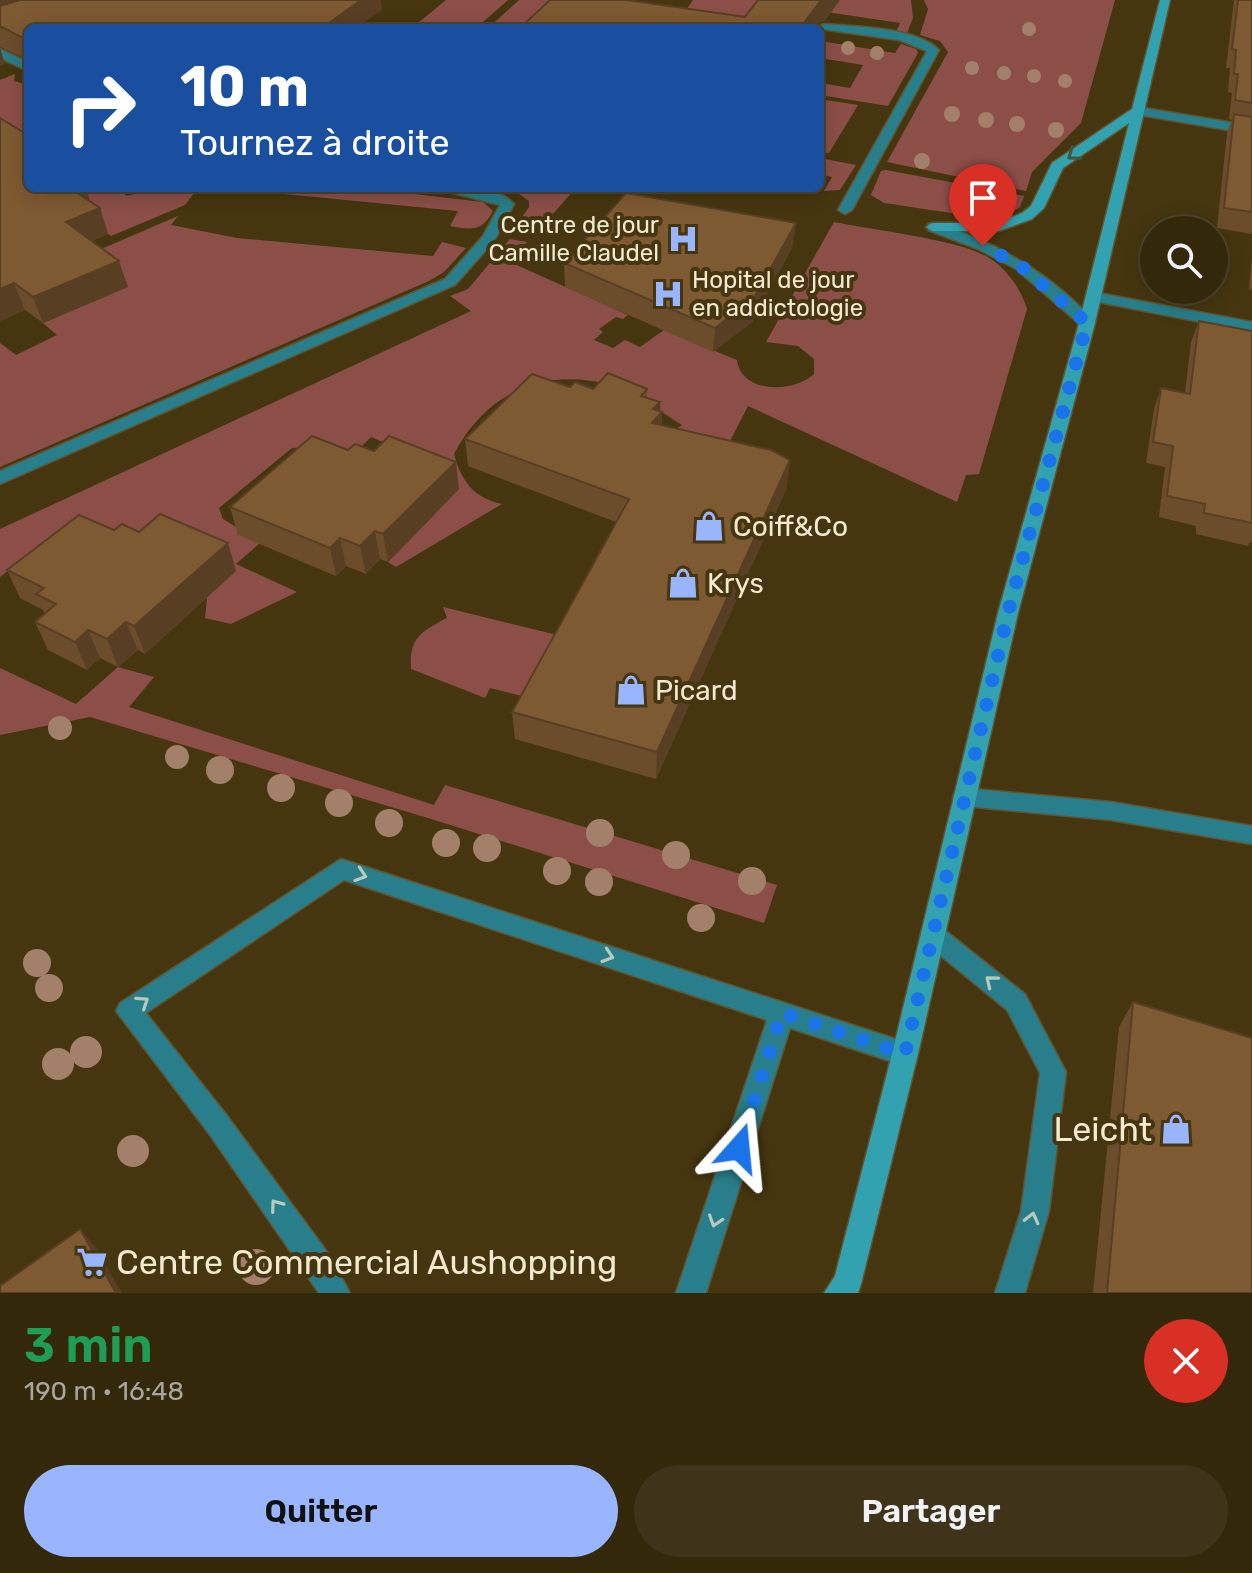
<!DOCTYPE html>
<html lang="fr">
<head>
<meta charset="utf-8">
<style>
  body { margin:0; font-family:Rubik,sans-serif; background:#3f3419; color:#f1f3f6; height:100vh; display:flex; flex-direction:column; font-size:30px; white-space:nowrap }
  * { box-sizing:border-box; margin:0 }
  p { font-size:26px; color:#a9a69d }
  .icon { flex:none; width:44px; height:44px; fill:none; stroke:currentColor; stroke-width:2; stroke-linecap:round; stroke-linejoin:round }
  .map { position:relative; height:1293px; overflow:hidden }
  .panel { display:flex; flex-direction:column; background:#34280b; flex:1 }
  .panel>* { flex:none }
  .guide { position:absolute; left:24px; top:24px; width:800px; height:168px; border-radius:12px; box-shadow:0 4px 20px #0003,0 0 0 2px #4e442c; background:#1a4fa0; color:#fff; overflow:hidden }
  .tools { position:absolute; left:1140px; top:216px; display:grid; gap:16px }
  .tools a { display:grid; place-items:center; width:88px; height:88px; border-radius:50%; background:#34280b; box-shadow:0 4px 20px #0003,0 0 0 2px #4e442c; font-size:40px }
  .pin { position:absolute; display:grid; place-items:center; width:68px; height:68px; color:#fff; margin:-82px -34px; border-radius:50% 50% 50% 0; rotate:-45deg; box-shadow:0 0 8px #0007 }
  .pin .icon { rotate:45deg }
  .me { position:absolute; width:88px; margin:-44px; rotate:18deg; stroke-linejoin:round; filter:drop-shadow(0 0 6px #0008) }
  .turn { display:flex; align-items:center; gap:28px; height:168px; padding:0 24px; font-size:36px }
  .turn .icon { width:104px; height:104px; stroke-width:2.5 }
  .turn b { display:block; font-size:56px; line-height:68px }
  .round { display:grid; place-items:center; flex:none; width:84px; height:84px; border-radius:42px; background:#3f3419 }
  .overview { display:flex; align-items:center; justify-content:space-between; height:136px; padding:0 24px }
  h1 { font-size:48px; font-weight:600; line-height:60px; color:#1e9e55 }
  .action { display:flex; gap:16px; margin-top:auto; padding:16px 24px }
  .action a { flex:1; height:92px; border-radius:48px; background:#99b5fd; color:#111; font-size:32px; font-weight:600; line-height:92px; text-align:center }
  .action a+a { background:#3f3419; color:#f1f3f6 }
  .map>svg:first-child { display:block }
  .green { fill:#8c4f48 }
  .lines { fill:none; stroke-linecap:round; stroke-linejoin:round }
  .service-casing { stroke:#61532e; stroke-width:3 }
  .minor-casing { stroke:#61532e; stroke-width:3 }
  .secondary-casing { stroke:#61532e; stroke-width:3 }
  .service { fill:#287e8a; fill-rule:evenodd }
  .minor { fill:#287e8a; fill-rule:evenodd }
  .secondary { fill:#33a2b0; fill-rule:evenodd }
  .tree { fill:#a3806a }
  .wall { fill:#6c4d2b }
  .shaded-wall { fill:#583f23 }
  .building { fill:#7e5a32; stroke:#583f23; stroke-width:2 }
  .oneway { stroke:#40563f }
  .oneway2 { stroke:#b8cabb }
  .route { stroke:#1a73e8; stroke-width:14; stroke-dasharray:0 25.2 }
  .labels { text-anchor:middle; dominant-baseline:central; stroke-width:8; stroke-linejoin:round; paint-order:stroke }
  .far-poi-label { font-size:24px; fill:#f5ead0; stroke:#45360f; text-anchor:end }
  .poi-label { font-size:28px; fill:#f5ead0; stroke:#45360f; text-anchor:start }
  .near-poi-label { font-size:34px; fill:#f5ead0; stroke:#45360f; text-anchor:end }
</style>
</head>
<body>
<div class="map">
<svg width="1252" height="1293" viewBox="0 0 1252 1293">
  <rect width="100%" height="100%" fill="#45360f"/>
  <!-- green -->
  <path class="green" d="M446,0H508L476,28H412Z
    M519,0H577L683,14L693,0H911L913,18L907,33L896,32L900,23L820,11L632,28H488Z
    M924,0H1115L1081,123L1032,172L1026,191L887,162L948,52L940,41L920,35L928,9Z
    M820,41L895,53L901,44L916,49L918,53L888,106L820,95V83L850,88L863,65L820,58Z
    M15,74L14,81L28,85V155L0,145V80Z
    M820,99L858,105L829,153L820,152Z
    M820,158L856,165L840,190L824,191L832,177L820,174Z
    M886,170L1024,196L1020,207C997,226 914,206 884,203L871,195L881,171Z
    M46,188H121L126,196L162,188H198L185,205L111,236Z
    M268,188H363L483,202L493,211C482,232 471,230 450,226L458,211L264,192Z
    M498,188H569L575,189L544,224L520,220L529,207V201L513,190Z
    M178,216L171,225L237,238L433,256L442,242L466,248L444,272L429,281L0,467V343L16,355L57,335L43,323L127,287L85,256Z
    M834,222C873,230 955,239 986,256C1006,267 1021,289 1027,309L979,474L966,475L957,502L748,406L726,449L661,439L682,425C659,411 634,390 607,384C541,368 485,394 454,454C461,481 474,498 502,504L396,567L388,562L435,514L424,460L371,437L355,453L325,446L292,448L219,508L223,519L261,542L236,564L297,592L231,624L205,618L207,598L127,541L61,530L0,577V529L471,311L450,296L468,289L510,239L527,242L510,262L628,315L623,319L616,317L599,329L603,332L594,340L613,348L625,340L640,347L664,330L737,360C741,394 794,393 814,374V359L798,346L766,342Z
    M443,607L557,635L522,696L490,688L485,698L411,669C409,637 421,632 447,618Z
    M118,667L154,677L129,707L434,805L445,785L777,885L764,923L428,818L90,717L0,735V668L76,704Z"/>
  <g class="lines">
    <!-- service casing -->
    <g class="service-casing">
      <path id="service" d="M825,24C857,27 916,27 939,50L852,210L845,214L838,210L927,51L899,40L821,29V25Z
        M0,49L28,62V71L0,58Z
        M433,188C457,188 497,184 514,204L494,241L455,285L0,484V471L445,279L483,236L500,205Z
        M933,223C991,238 1056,277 1095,323L1087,328L1082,326L1016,269L978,249L928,230V224Z
        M964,788L1111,802L1252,826V844L1111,820L964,806L956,803L953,797L956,791Z
        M341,859L905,1042L914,1045L918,1054L914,1063L905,1066L790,1028L706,1293H676L767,1020L344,880L146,1013L228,1117L330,1256L350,1293H319L210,1135L116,1011L120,1003Z
        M933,924L942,928L1025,994L1066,1072L1049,1211L1025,1293H995L1021,1211L1040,1073L1007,1010L924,942L921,935L924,928Z"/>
    </g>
    <!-- minor casing -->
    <g class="minor-casing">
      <path id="minor" d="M1138,107L1252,126V134L1134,114L1132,111Z
        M1093,292L1252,322V332L1088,300V294Z"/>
    </g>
    <!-- secondary casing -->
    <g class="secondary-casing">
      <path id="secondary" d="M1160,0H1170L1094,327L1018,613L918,1054L861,1284L858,1293H824L835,1276L892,1054L998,613L1078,327L1129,123L1063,168L1044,208L1032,219L999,231H933L926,227L933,223H997L1022,213L1031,206L1052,163L1132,109Z"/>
    </g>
    <!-- service -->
    <use href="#service" class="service"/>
    <!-- minor -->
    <use href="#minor" class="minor"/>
    <!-- secondary -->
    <use href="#secondary" class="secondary"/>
  </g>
  <!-- trees -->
  <g class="tree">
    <circle cx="1029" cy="29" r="7"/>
    <circle cx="848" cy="48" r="7"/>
    <circle cx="877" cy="53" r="7"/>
    <circle cx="972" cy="68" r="7"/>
    <circle cx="1004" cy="73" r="7"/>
    <circle cx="1034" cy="76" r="7"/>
    <circle cx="1065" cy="81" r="7"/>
    <circle cx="952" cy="114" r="8"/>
    <circle cx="986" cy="120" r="8"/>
    <circle cx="1017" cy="124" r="8"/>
    <circle cx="1056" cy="130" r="8"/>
    <circle cx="922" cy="161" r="8"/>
    <circle cx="991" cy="197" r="8"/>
    <circle cx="60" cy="728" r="12"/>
    <circle cx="177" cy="757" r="12"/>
    <circle cx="220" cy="770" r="14"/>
    <circle cx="281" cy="788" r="14"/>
    <circle cx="339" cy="803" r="14"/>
    <circle cx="389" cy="823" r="14"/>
    <circle cx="600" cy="833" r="14"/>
    <circle cx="446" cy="843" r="14"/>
    <circle cx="487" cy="848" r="14"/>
    <circle cx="676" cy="855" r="14"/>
    <circle cx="557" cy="871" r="14"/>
    <circle cx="752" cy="881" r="14"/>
    <circle cx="599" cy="882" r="14"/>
    <circle cx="701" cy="918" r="14"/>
    <circle cx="37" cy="963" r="14"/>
    <circle cx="49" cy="988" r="14"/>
    <circle cx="86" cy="1052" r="16"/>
    <circle cx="58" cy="1064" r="16"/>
    <circle cx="133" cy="1151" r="16"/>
    <circle cx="256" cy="1267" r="18"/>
  </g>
  <!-- wall -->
  <path class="wall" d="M0,0L382,10L28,28V60L0,47Z
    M1234,0H1252V234L1217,228L1227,133L1232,120L1229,119L1232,93L1228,92L1230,68H1226Z
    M28,188H86L90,202L100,208L108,234L92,241L128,287L43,323L25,310L0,321Z
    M793,246L752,322L713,352L565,287L564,263Z
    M1252,257V290L1249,289Z
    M1199,321L1252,331V543L1250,542L1248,546L1196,534V526L1159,517L1165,467L1146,463L1154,409L1161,388L1185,393L1191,342Z
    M570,387L647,389V398L660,402L662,425L787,487L656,779L515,739L512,712L616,522L468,466L465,439Z
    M459,489L388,562L380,559L366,574L346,566L336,576L238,535L230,507Z
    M114,530L228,543L236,571L145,654L138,650L118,667L100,658L87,670L48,650L35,622L45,614L43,610L20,598L7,570Z
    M1133,1002L1252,1293H1093L1119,1027Z"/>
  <!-- shaded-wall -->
  <path class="shaded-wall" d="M0,0H63L0,19Z
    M361,0H381L382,10L357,28H322Z
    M821,0H840L825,21L819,23L818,28H802Z
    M0,48L5,64L0,66Z
    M78,188H86L93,211L100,208L108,234L74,248L66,222L73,190Z
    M796,223L793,246L752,322L713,352L715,328Z
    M119,261L128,287L43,323L33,297Z
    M14,283L25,310L0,321V289Z
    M660,402V414L662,412L661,439L651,450L653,409Z
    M790,460L787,487L656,779L657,752Z
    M456,462L459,489L388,562L383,534Z
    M375,531L380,559L366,574L360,546Z
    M340,538L346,566L336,576L330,548Z
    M228,543L236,571L145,654L134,626Z
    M126,622L138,650L118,667L107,639Z
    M88,630L100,658L87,670L75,642Z
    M80,1229L97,1249L122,1293H116Z"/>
  <!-- building -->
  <path class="building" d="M20,0H361L322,28H28V39L23,38L0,26V6Z
    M550,0H627L745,17L758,0H821L802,26L806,27L805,28H520Z
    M1238,0H1252V103L1235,100L1238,74H1234L1236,50L1232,49Z
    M1234,114L1252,117V212L1224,208Z
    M0,118L28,135V188H78L73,190L100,208L66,222L119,261L33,297L14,283L0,289Z
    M626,193L796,223L754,298L715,328L564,263Z
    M1199,321L1252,331V523L1204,513L1205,504L1167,496L1173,446L1153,442L1161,388L1190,394Z
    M608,373L647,389L641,396L660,402L653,409L662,412L652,423L771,450L790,460L657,752L512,712L629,499L465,439L532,374L570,387L575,382L593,389Z
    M312,436L348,450L355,444L374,451L389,436L456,462L383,534L375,531L360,546L340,538L330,548L230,507Z
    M160,514L228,543L134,626L126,622L107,639L88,630L75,642L35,622L56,604L36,594L44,588L7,570L79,515L114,530L122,524L139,532Z
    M1133,1002L1252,1038V1293H1107Z
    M80,1229L116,1293H0V1286Z"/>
  <!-- one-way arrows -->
  <defs><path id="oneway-chevron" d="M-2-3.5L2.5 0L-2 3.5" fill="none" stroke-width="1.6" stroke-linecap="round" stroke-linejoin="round" transform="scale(2)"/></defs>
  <use class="oneway" href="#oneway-chevron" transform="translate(1073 155) rotate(145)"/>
  <g class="oneway2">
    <use href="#oneway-chevron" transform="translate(361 875) rotate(18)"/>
    <use href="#oneway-chevron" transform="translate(608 956) rotate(18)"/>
    <use href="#oneway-chevron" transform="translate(991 981) rotate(-141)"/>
    <use href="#oneway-chevron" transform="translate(143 1002) rotate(-34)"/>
    <use href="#oneway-chevron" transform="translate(276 1205) rotate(-126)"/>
    <use href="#oneway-chevron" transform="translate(1032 1218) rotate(-76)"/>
    <use href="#oneway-chevron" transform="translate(715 1221) rotate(108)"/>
  </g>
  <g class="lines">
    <!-- route -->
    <path class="route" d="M739,1148L782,1013L905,1054L1008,613L1087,323L1021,266L983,246"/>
  </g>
  <!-- icons -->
  <defs>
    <g id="hospital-bare" transform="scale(2.4)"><path d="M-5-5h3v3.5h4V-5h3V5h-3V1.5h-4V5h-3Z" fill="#99b5fd" stroke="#45360f" stroke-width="2.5" paint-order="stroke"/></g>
    <g id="shop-bare" transform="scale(2.4)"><path d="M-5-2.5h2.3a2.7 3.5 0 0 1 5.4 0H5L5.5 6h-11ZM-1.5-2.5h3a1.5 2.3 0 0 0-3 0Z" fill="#99b5fd" stroke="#45360f" stroke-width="2.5" paint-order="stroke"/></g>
    <g id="supermarket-bare" transform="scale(2.4)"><path d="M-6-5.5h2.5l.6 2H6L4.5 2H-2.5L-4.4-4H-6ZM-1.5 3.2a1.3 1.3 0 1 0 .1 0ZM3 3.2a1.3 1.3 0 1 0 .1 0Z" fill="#99b5fd" stroke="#45360f" stroke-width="2.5" paint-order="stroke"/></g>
  </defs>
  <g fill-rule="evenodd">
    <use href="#hospital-bare" x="683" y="239"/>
    <use href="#hospital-bare" x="668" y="294"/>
    <use href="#shop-bare" x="709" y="526"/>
    <use href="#shop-bare" x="683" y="583"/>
    <use href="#shop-bare" x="631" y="690"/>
    <use href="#shop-bare" x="1176" y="1129"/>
    <use href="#supermarket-bare" x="92" y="1262"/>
  </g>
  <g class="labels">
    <!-- far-poi labels -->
    <g class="far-poi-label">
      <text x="659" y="225">Centre de jour<tspan x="659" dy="28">Camille Claudel</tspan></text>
      <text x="692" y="280" text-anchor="start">Hopital de jour<tspan x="692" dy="28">en addictologie</tspan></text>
    </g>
    <!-- poi labels -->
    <g class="poi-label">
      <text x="733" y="526">Coiff&amp;Co</text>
      <text x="707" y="583">Krys</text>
      <text x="655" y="690">Picard</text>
    </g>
    <!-- near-poi labels -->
    <g class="near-poi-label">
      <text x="1152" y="1129">Leicht</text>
      <text x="116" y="1262" text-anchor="start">Centre Commercial Aushopping</text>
    </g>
  </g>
</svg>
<div class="tools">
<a><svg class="icon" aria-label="search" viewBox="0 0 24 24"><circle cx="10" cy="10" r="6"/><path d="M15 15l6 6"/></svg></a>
</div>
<div class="pin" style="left:983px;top:246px;background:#d93025"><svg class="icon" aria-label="arrive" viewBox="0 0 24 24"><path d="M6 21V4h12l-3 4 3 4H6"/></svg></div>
<svg class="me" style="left:739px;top:1148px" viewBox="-20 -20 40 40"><path d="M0-17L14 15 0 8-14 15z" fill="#1a73e8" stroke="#fff" stroke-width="4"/></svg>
<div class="guide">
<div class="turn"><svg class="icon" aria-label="right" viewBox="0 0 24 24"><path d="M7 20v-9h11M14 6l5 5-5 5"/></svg><div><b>10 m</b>Tournez à droite</div></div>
</div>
</div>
<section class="panel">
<div class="overview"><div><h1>3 min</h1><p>190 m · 16:48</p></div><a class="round" style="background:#d93025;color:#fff"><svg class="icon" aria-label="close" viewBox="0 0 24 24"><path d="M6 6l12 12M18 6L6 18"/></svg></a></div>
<div class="action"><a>Quitter</a><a>Partager</a></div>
</section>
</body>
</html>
